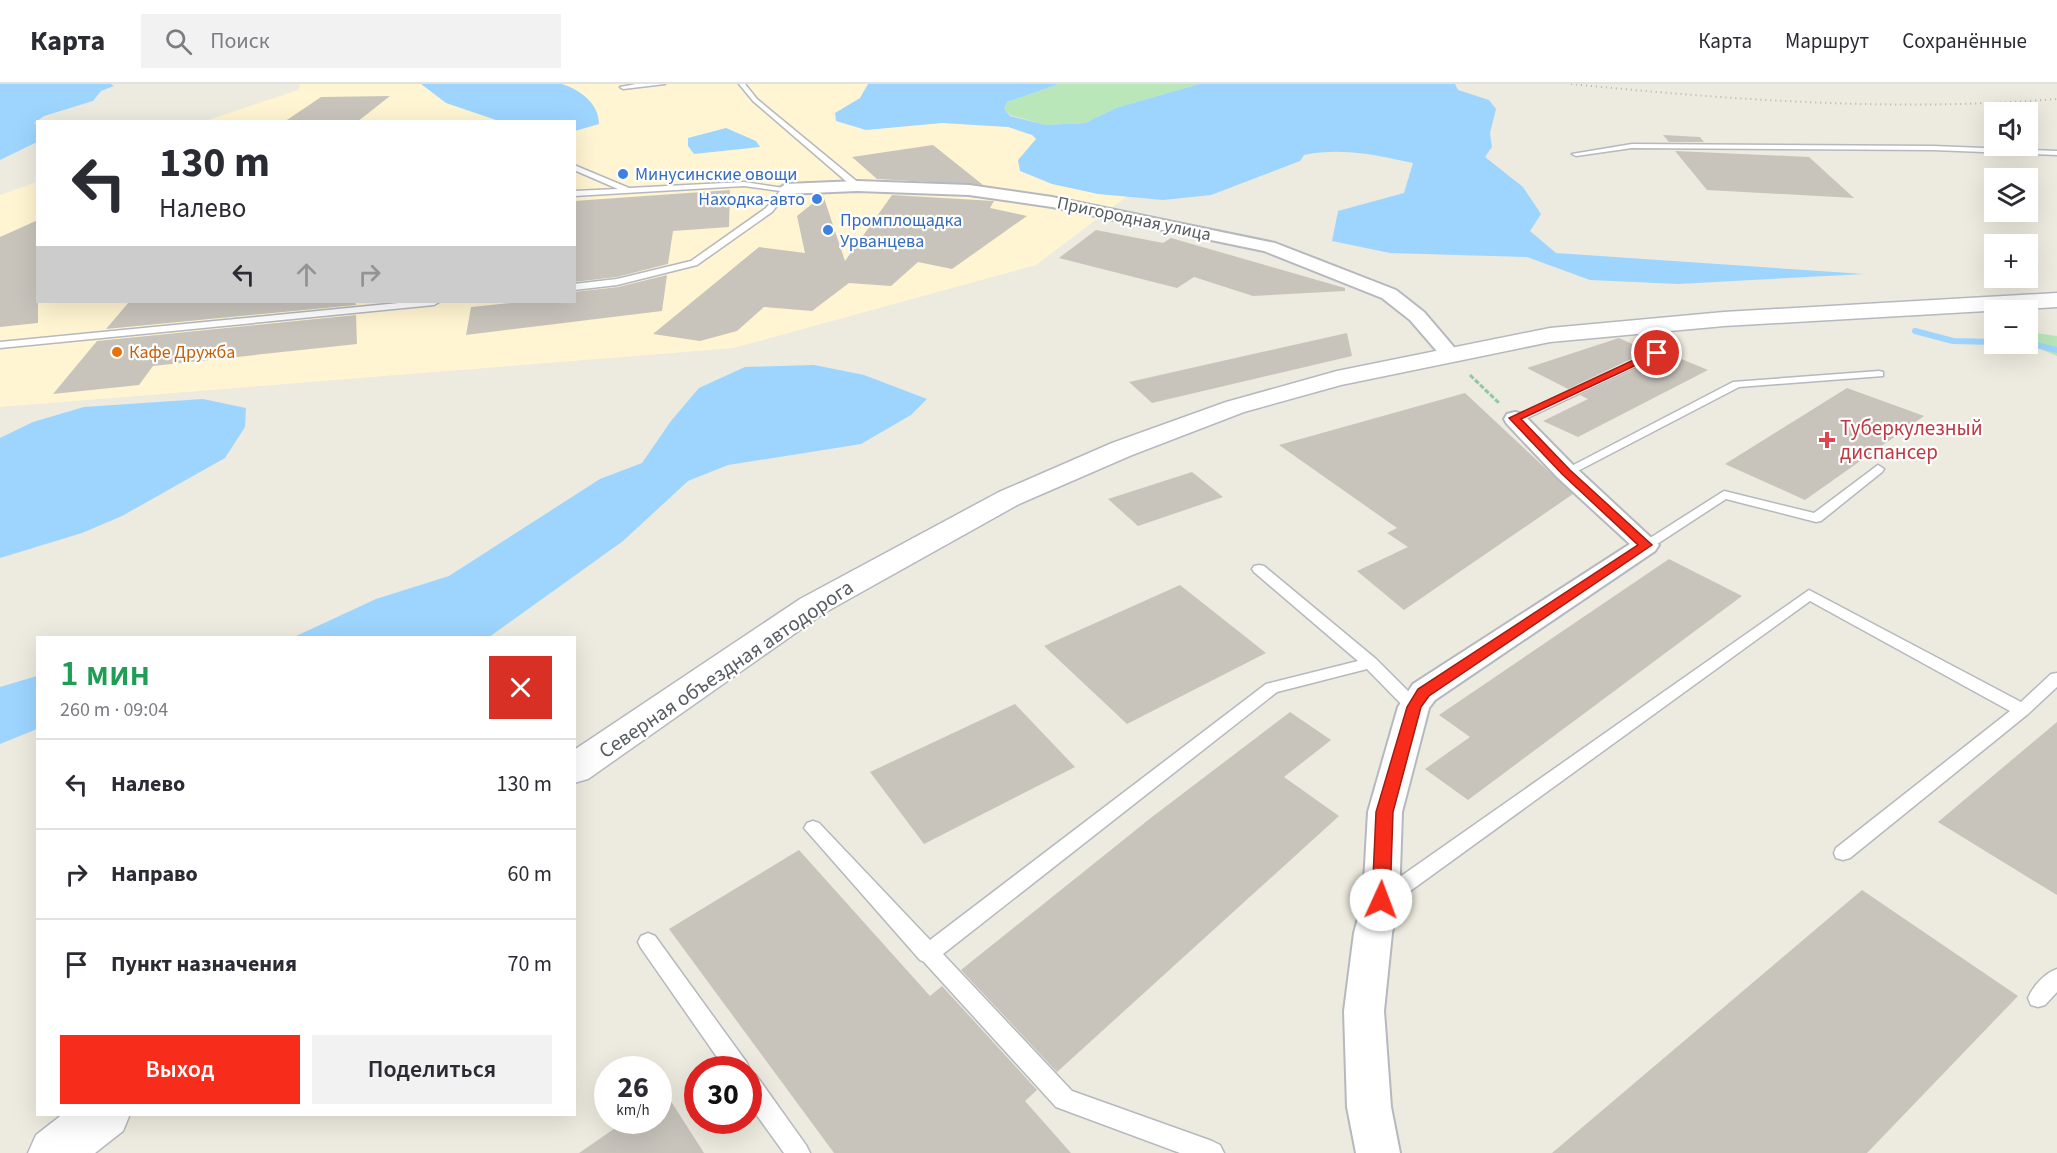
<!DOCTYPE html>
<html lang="ru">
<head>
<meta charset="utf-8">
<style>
  body { margin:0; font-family:"Source Sans 3",sans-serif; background:#f2f2f3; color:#2b2b33; height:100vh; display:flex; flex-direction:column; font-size:22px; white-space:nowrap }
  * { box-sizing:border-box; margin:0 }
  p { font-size:20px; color:#7c7c81 }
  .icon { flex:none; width:33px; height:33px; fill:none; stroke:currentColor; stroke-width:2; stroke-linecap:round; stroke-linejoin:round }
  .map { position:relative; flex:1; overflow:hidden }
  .drawer { position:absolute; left:36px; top:552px; width:540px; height:480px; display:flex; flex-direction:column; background:#fff; border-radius:0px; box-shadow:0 6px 24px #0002 }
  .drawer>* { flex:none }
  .guide { position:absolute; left:36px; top:36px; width:540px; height:183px; border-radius:0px; box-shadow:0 6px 24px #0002; background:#fff; color:#2b2b33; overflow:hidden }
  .fabs { position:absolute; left:1984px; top:18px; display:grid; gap:12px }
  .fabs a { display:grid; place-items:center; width:54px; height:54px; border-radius:0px; background:#fff; box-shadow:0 6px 24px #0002; font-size:30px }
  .speed { position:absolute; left:594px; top:972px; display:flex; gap:12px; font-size:30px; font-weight:700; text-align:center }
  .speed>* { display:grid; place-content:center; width:78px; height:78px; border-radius:50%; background:#fff; box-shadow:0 6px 24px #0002; line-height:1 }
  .speed small { font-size:15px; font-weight:400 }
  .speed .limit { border:9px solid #d22; background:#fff; color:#111 }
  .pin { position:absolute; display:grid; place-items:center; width:51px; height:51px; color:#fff; margin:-26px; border:3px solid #fff; border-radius:50%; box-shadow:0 2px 6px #0007 }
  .me { position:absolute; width:66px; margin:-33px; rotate:2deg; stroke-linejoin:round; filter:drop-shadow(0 0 4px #0008) }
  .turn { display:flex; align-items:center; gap:21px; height:126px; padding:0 24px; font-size:27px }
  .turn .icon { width:78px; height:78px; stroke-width:2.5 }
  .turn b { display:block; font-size:42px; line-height:51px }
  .lanes { display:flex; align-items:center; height:57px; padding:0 24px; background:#0003; justify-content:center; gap:30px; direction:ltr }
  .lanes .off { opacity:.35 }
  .round { display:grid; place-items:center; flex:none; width:63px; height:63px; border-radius:0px; background:#f2f2f3 }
  .head { display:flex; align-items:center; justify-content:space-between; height:102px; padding:0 24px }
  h1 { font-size:36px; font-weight:600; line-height:45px; color:#1e9e55 }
  .button { display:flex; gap:12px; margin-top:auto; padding:12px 24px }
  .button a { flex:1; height:69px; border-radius:0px; background:#f72c1b; color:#fff; font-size:24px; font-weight:600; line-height:69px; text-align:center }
  .button a+a { background:#f2f2f3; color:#2b2b33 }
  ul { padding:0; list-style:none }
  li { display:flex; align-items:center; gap:18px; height:90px; padding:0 24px; border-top:2px solid #e1e1e2 }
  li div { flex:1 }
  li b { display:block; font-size:22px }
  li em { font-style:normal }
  header { display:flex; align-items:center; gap:36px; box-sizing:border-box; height:84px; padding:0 30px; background:#fff; border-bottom:2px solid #e1e1e2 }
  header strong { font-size:28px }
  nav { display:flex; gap:33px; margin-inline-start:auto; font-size:21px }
  .search { width:420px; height:54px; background:#f2f2f3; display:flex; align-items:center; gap:15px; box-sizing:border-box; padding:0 21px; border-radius:0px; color:#7c7c81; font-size:22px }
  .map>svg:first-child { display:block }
  .commercial { fill:#fff5d2 }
  .green { fill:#b9e7b9 }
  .water { fill:#9dd5ff }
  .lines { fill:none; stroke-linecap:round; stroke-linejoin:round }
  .stream { stroke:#9dd5ff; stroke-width:6 }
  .building { fill:#c8c4bc }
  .service-casing { stroke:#b5b8be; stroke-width:3 }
  .minor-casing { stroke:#b5b8be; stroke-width:4 }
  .tertiary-casing { stroke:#b5b8be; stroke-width:3 }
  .path { stroke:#92c8a1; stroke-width:3; stroke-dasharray:5 2; stroke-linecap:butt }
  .service { fill:#fff; fill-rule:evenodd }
  .minor { fill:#fff; fill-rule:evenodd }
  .tertiary { fill:#fff; fill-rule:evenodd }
  .rail { stroke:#b2b3b3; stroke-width:2; stroke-dasharray:1 4; stroke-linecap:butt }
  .route { fill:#f72c1b; stroke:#a11d12; stroke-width:1.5 }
  .shop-dot { fill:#3f7fe0; stroke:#fff; stroke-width:2 }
  .food-dot { fill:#e8710a; stroke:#fff; stroke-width:2 }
  .health-dot { fill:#e0444e; stroke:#fff; stroke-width:2 }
  .labels { text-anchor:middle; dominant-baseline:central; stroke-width:4.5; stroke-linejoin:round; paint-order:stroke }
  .far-shop-label { font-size:18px; fill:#366cbe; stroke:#fff; text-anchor:start }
  .far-street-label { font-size:18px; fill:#585d62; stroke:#fff }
  .far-food-label { font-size:18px; fill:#c56008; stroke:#fff; text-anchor:start }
  .health-label { font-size:21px; fill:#be3a42; stroke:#fff; text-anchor:start }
  .street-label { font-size:21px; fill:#585d62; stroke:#fff }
</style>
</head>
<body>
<header>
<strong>Карта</strong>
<div class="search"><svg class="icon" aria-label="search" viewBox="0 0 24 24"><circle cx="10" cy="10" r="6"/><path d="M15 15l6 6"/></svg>Поиск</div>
<nav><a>Карта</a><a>Маршрут</a><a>Сохранённые</a></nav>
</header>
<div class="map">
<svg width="2057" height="1069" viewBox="0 0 2057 1069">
  <rect width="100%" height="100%" fill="#edeadf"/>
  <!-- commercial -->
  <path class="commercial" d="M300,0H904L1060,48L1142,101L1036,181L734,264L0,323V111L37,98L38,218H574V38L205,37L298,6Z"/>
  <!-- green -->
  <path class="green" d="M1059,0H1199L1116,24L1085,39L1046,41L1010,31L1004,24L1007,18Z
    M2028,248L2057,252V272L2038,264L2005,260H2028Z"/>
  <!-- water -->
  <path class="water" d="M0,0H111L114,2L101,7L93,17L44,32L34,39L37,40V58L0,76Z
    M421,0H562C580,6 599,19 599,40L575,47L574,38L499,37L446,19Z
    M868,0H1059L1007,18L1004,24L1010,32L1046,41L1085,39L1116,24L1199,0H1455L1458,6L1489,16L1496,25L1490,49L1492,63L1485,73L1523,103L1541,130L1530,147L1556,169L1864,190L1678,200L1590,196L1527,173L1390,169L1332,157L1338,127L1404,109L1413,79C1377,71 1341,63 1304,71L1300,77L1211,111L1163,116L1098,110L1052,100L1020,87L1018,76L1036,55L1032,51L1008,43L942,39L866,46L836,37L835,29L860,14Z
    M726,44L756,57L760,63L694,70L688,62V54Z
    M814,281L864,291L927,315L911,331L861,360L728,381L688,397L623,457L489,553H294L376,515L449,492L600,395L642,379L671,337L699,304L745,283Z
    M203,315L246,324L245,343L225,374L122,432L82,449L0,474V354L33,338L84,323Z
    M37,592V645L0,660V603Z"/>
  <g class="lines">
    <!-- stream -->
    <path class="stream" d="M1915,247L1953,257L1995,258
      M2028,259L2057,266"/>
  </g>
  <!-- building -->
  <path class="building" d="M390,12L357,38H284L321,13Z
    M1663,51L1700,53L1704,58H1669Z
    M933,61L983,101L877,95L852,73Z
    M1675,67L1809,73L1854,114L1707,106Z
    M730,106L729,143L673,147L668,180L617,193L574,198V117Z
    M823,111L845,177L892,111L994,117L990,124L1027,132L952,185L918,178L891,202L849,199L812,227L764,223L737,247L700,257L653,250L759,163L805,169L797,132Z
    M38,136V239L0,243V153Z
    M1096,146L1163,159L1171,154L1345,204V207L1253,212L1194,193L1177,204L1059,174Z
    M667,191L662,227L466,251L471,223L521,218H574V208L618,203Z
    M129,218H355L356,221L106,245Z
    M356,231L357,260L153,282L139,301L53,310L97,257Z
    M1347,249L1352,272L1152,319L1129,298Z
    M1619,254L1648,267L1568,305L1527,284Z
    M1674,272L1708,286L1578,353L1543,337L1588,315L1580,311L1661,273L1667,276Z
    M1847,304L1924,332L1805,416L1725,380Z
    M1465,309L1573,410L1404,526L1357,487L1408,463L1387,449L1397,444L1279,361Z
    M1192,388L1223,413L1138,442L1108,415Z
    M1669,475L1742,512L1468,716L1425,685L1470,653L1439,631Z
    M1180,501L1266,569L1127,640L1044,562Z
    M1015,620L1075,683L924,760L870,688Z
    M1290,628L1331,656L1284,693L1339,732L1057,988L961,886L1152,733Z
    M2057,638V811L1938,738Z
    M799,766L930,912L942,902L1037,1006L1025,1017L1071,1069H834L669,845Z
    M1862,806L2018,912L1867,1069H1552Z
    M658,997L704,1069H579L627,1036H658Z"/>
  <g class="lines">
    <!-- service casing -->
    <g class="service-casing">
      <path id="service" d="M636,0H665L623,5L620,3Z
        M739,0H745L757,15L860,100V104H854L753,17Z
        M1632,60L1933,62L2057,67V71L1933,66L1632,64L1576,72L1572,70Z
        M574,81L629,104L744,98L790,105L772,128L697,181L617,201L574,206V200L617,195L691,177L766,124L780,107L744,102L574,112V107L618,105L574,86Z
        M409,218H439L434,221L0,264V258Z
        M1657,266L1661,267V271L1519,338L1515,339L1509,335Z
        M1879,287L1883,288V292L1739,303L1570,391L1566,392L1560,388L1733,298Z
        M1878,381L1884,385L1882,388L1821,437L1816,438L1726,415L1651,464L1646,465L1639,461L1724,407L1814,429Z
        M1259,481L1264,482L1376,575L1420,619L1422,623L1420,627H1408L1367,585L1277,608L943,870L1072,1007L1212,1057L1220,1061L1224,1069H1180L1056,1023L924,878L920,876L804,744L807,739L813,737L819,739L930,856L1266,600L1358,577L1254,488L1252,485L1254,482Z
        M1809,506L2021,618L2051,590L2057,589V603L2028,630L1850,774L1843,776L1836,774L1834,769L1836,764L2010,627L1810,517L1391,821L1384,823L1377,821L1374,815L1377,809Z
        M648,849L655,852L747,979L750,986L749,989L756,991L806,1061L810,1069H784L748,1019V986H726L641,864L638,858L641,852Z
        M2057,885V908L2045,921L2038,923L2031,921L2028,914C2033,902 2045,889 2057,885Z"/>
    </g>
    <!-- minor casing -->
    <g class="minor-casing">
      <path id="minor" d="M857,97L969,101L1052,113L1275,159L1396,206L1424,228L1459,269L1456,273H1442L1410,236L1382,214L1264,167L1052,123L969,111L857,107L786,110L778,105L786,100Z
        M1515,328L1523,330L1575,383L1659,461L1655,467L1435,616L1429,624L1402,728L1399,816L1392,849L1384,927L1391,1023L1400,1069H1356L1347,1023L1344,927L1354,849L1363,816L1368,728L1398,623L1413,600L1630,460L1557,393L1507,340L1504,335L1507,330Z"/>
    </g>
    <!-- tertiary casing -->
    <g class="tertiary-casing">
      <path id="tertiary" d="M2057,209V223L1724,242L1550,258L1341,301L1244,328L1132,371L1019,420L824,529L588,695L574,699V666L800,515L999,408L1112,359L1226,318L1337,287L1550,244L1724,228Z
        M63,1030H130L123,1047L95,1069H28L36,1051Z"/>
    </g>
    <!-- path -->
    <path class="path" d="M1470,291L1499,319"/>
    <!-- service -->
    <use href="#service" class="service"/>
    <!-- minor -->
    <use href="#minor" class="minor"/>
    <!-- tertiary -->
    <use href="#tertiary" class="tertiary"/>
    <!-- rail -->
    <path class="rail" d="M1571,0C1733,16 1894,28 2057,15"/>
  </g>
  <!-- route -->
  <path class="route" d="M1653,267L1662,269L1521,335L1570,386L1652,461L1429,612L1421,623L1393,728L1390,816L1388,822L1381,824L1375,822L1372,816L1376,728L1407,623L1418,605L1638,461L1562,390L1509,334Z"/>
  <!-- markers -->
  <g class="shop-dot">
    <circle cx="623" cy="90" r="6"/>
    <circle cx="817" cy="115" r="6"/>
    <circle cx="828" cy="146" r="6"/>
  </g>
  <circle class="food-dot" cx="117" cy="268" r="6"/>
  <path class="health-dot" d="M1824 347h6v6h6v6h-6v6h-6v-6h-6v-6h6z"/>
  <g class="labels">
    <!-- far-shop labels -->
    <g class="far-shop-label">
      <text x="635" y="90">Минусинские овощи</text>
      <text x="805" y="115" text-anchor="end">Находка-авто</text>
      <text x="840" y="136">Промплощадка<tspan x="840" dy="21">Урванцева</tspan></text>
    </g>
    <!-- far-street labels -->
    <g class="far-street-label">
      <text transform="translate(1134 135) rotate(12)">Пригородная улица</text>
    </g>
    <!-- far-food labels -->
    <g class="far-food-label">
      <text x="129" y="268">Кафе Дружба</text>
    </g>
    <!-- health labels -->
    <g class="health-label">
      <text x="1840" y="344">Туберкулезный<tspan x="1840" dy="24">диспансер</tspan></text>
    </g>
    <!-- street labels -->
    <g class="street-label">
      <text transform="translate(726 585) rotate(-34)">Северная объездная автодорога</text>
    </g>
  </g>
</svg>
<div class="fabs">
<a><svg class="icon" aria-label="sound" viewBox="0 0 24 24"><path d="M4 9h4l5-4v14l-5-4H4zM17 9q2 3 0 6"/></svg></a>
<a><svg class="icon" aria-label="layers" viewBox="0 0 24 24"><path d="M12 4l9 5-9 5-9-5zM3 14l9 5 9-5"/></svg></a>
<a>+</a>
<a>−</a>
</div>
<div class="speed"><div>26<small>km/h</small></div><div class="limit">30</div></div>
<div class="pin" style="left:1657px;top:269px;background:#d93025"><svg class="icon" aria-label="arrive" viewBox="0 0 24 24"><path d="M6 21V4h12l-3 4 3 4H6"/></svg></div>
<svg class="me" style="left:1381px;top:816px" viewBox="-20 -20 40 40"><circle r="19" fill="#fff"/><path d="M0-13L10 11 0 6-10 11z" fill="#f72c1b"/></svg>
<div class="guide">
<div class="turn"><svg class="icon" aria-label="left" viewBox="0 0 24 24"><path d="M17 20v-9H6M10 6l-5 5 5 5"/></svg><div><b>130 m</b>Налево</div></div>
<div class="lanes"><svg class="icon" aria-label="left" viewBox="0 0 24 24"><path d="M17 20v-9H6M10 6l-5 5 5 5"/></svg><svg class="icon off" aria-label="ahead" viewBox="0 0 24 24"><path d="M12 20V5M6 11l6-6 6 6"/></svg><svg class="icon off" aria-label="right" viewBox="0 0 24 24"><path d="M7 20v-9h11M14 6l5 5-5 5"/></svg></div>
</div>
<section class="drawer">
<div class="head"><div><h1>1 мин</h1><p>260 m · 09:04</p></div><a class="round" style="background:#d93025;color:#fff"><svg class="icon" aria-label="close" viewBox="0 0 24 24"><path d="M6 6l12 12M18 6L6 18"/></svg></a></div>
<ul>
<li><svg class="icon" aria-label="left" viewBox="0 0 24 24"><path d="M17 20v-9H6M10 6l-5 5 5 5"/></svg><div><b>Налево</b></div><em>130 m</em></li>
<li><svg class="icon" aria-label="right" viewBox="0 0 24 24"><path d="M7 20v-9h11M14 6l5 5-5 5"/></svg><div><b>Направо</b></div><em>60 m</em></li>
<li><svg class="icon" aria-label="arrive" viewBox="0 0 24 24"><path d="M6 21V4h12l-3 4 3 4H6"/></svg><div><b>Пункт назначения</b></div><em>70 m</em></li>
</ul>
<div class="button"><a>Выход</a><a>Поделиться</a></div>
</section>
</div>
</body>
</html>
